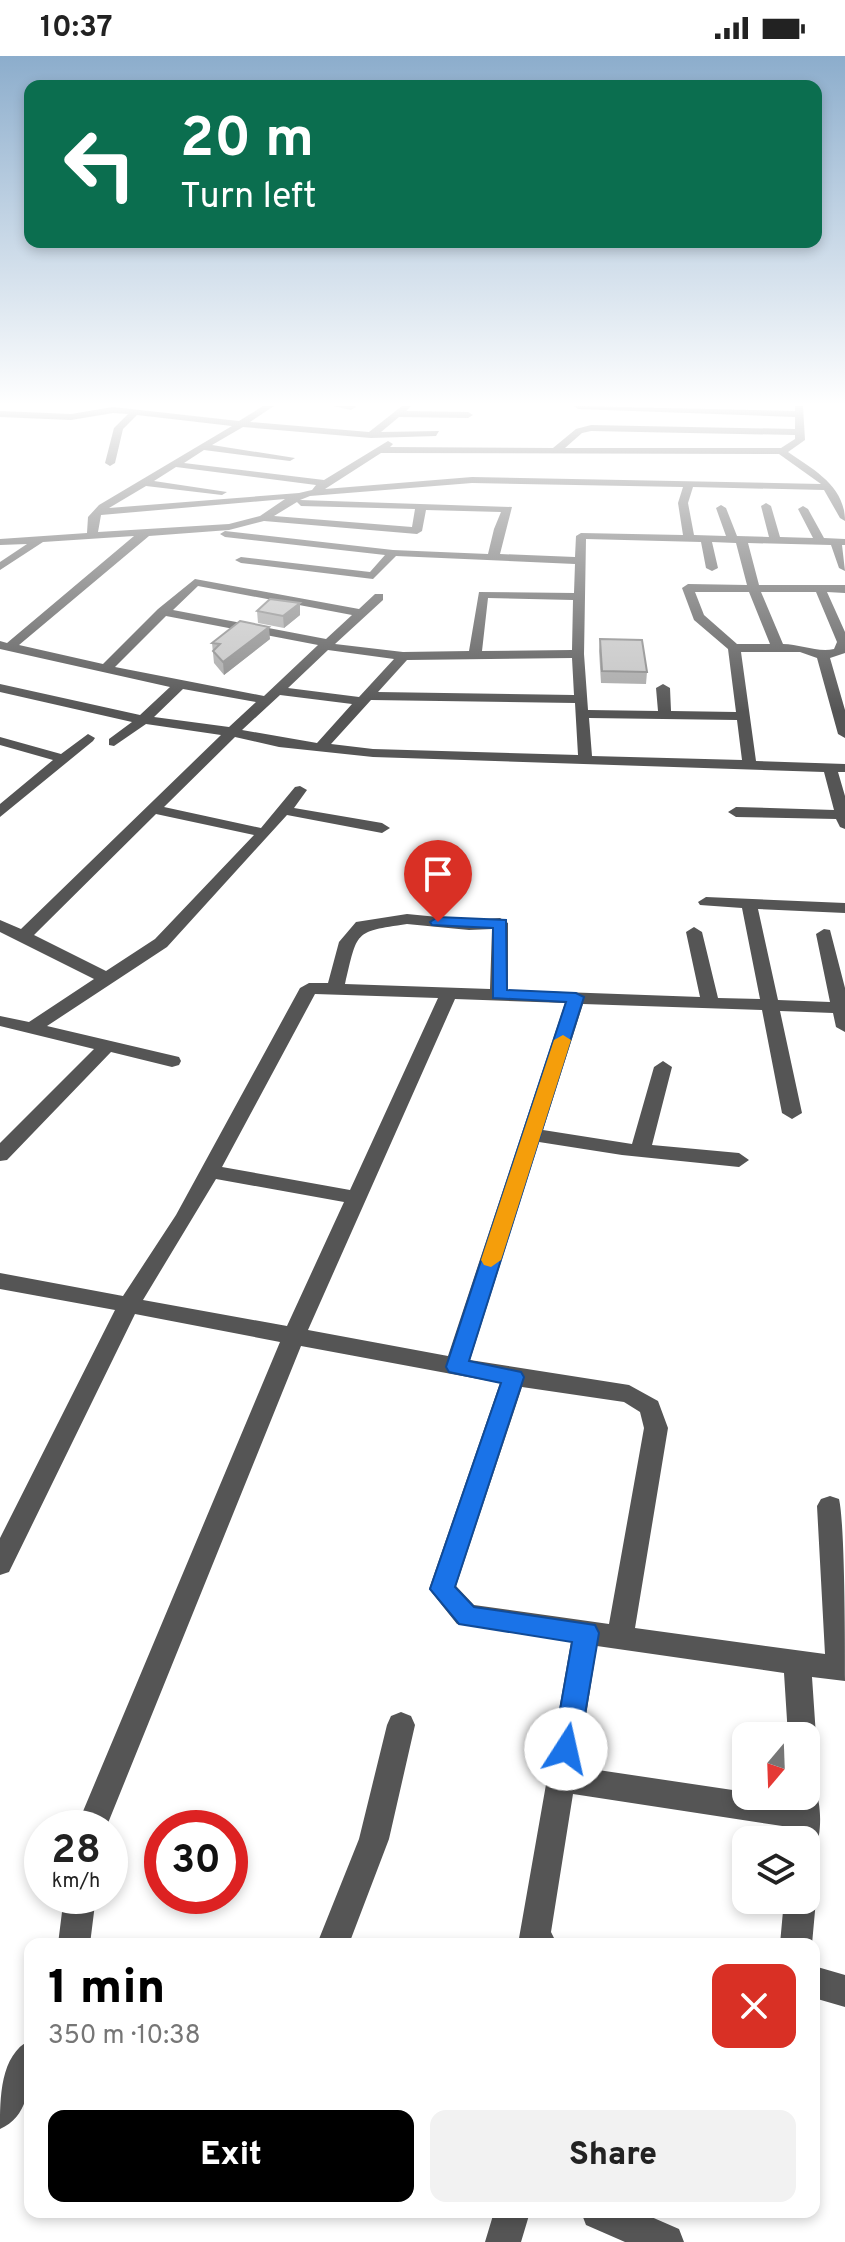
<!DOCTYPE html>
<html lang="en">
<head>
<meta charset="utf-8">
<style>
  body { margin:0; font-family:Overpass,sans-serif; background:#f2f2f2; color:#222; height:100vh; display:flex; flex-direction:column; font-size:30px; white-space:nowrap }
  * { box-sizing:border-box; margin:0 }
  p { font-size:26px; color:#767676 }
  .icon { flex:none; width:44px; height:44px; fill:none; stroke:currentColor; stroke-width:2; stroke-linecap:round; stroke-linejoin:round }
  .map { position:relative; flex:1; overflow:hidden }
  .panel { position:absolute; left:24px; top:1882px; width:796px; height:280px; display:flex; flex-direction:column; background:#fff; border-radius:16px; box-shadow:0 4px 12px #0003 }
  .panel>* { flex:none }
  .guide { position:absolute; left:24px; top:24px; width:798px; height:168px; border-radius:16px; box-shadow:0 4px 12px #0003; background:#0b6e4f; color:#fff; overflow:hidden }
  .needle { width:52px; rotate:199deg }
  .fabs { position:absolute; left:732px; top:1666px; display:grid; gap:16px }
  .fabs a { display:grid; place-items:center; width:88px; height:88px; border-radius:16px; background:#fff; box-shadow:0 4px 12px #0003; font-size:40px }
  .speed { position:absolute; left:24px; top:1754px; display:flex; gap:16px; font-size:40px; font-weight:700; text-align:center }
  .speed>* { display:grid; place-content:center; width:104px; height:104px; border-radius:50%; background:#fff; box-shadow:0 4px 12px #0003; line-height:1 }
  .speed small { font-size:20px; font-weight:400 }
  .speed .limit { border:12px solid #d22; background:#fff; color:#111 }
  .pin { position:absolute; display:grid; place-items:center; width:68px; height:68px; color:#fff; margin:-82px -34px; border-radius:50% 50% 50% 0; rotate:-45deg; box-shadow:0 0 8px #0007 }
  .pin .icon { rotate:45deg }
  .me { position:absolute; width:88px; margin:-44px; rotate:10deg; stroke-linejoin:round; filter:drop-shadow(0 0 6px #0008) }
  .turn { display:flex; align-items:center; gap:28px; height:168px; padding:0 24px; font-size:36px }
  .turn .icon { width:104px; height:104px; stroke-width:2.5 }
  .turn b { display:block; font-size:56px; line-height:68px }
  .round { display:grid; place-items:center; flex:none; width:84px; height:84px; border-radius:16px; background:#f2f2f2 }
  .head { display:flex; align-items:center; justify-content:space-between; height:136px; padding:0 24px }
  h1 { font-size:48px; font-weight:800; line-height:60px; color:#000 }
  .primary-button { display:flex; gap:16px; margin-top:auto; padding:16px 24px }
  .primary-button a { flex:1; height:92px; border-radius:16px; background:#000; color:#fff; font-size:32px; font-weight:800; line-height:92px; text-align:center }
  .primary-button a+a { background:#f2f2f2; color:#222 }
  .status { display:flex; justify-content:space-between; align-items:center; height:56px; padding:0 40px; background:#fff; direction:ltr }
  .status svg { height:22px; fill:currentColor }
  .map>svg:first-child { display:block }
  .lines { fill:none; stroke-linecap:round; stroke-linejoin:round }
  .minor { fill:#555; fill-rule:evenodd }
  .wall { fill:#a9a9a9 }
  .shaded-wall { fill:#898989 }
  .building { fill:#c4c4c4; stroke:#898989; stroke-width:2 }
  .route { fill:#1a73e8; stroke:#114b97; stroke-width:2 }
  .slow { fill:#f59e0b }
</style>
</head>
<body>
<div class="status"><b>10:37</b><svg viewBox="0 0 49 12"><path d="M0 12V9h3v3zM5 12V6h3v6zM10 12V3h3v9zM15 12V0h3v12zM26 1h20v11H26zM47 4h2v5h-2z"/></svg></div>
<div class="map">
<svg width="845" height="2186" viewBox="0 0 845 2186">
  <rect width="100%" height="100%" fill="#fff"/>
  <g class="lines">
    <!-- minor -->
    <path class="minor" d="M263,350H274L250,366L369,376L402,350H411L406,355L468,356L473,359L468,362L399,361L381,376L439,375L436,380L371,382L243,371L212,389L295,402L290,405L204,394L184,407L324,424L388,385L393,388L390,391L553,392L576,373L591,369L795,373V361L578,353L574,350L795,355V350H803L805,384L788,396C814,414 845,430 845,465L840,462L824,434L693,431L688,447L694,479L726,480L716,452L721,449L726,452L737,480L769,481L761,450L766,447L771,450L780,481L813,482L798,453L803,450L808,453L824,482L845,483V489H842L845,515L839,512L831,489L748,487L759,529H845V537L827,536L845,576V597L830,602L845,654V682L838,678L817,602L800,596H741L756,705L845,708V716H838L845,740V773L840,771L836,763L736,761L728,756L736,751L834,754L824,716L373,701L279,691L235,681L164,751L261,772L295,731L300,730L307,734L294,752L382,767L390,772L382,777L287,759L167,891L47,970L179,1001L181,1005L179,1009L172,1011L111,996L7,1104L0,1105V1087L94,993L0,970V960L29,966L94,923L0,876V864L21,873L221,679L146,668L114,690L109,689V683L132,666L0,636V628L140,659L170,631L0,593V585L7,587L134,480L43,486L0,514V506L27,488L0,489V483L87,477L88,461L99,449L232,370L137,359L123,373L115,407L110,410L105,407L114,372L128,358L113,357L71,364L0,361V355L71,358L113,351L239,365ZM591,375L795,379V383L781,392H565L582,377ZM381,397L779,398L821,428L472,421L325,433ZM176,411L316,429L312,434L299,437L109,452L146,430L222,439L227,436L154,425ZM472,427L683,431L678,447L683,479L581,477L576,480L575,501L500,498L512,451L300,444L310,440ZM285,443L260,460L229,468L98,476L101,459ZM297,446L301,450L415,453L412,471L274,460ZM426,454L501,456L494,473L488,498L393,494L225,475L220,478L225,481L385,499L370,516L241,501L235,504L241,507L373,523L396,500L575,508L574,537L479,536L469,595L403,596L335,588L383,544V538H375L359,553L195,523L158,553L103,608L19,589L149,480L229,474L264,465L417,478L422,475ZM586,483L701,486L706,512L712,515L718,512L712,486L736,487L747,529L688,528L682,532L694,564L728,593L736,656L671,655L670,632L663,628L656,632L658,655L588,654L584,598ZM198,530L352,559L326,583L173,554ZM695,536H749L770,588H737L704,559ZM761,536H816L837,586L834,593C818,597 800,588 783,588ZM488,542L573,544L572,594L482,595ZM166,560L318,589L264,640L115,611ZM328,594L394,603L359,641L288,632ZM572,602L574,639L378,636L407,604ZM183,633L256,646L229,671L154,661ZM280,639L352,648L317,687L242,674ZM371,644L575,647L578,699L373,693L331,688ZM589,662L737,664L742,704L592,700ZM156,758L254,779L155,883L106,915L34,879Z
      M333,350H355L356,351L351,354Z
      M88,678L95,682L93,685L0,761V748L53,704L0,689V681L61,698Z
      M706,841L845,847V857L758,853L778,944L830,946L816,878L824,873L830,874L845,932V976L836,971L833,957L780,955L802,1057L792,1063L782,1057L762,954L583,948L543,1074L632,1088L654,1011L663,1005L672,1011L652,1089L739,1097L749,1104L739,1111L622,1099L539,1086L470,1304L629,1329L658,1345L668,1372L635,1572L825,1598L817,1450L821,1443L830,1440L839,1443C845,1468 845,1590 845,1625L812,1621L816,1680L812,1689L806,1692V1680H788L784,1617L597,1590L578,1711L746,1736V1740L789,1742V1740H806V1727L814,1730C822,1748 822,1777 815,1794L806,1798V1784H789V1771L573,1738L551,1876L557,1888H518L571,1586L457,1568L429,1533L500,1327L301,1290L106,1772H76L280,1286L135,1258L9,1516L0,1519V1482L115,1254L0,1233V1217L123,1240L176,1159L300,932L309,927H328L339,886L356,866L407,858L469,864L500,862L508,867V934L700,941L686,876L694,871L702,876L718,942L760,943L742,852L700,849L698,846ZM407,868L469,874L492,873L490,933L345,928C358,875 353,876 407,868ZM315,938L438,942L350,1134L222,1111ZM455,943L565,947L448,1300L308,1274ZM216,1123L344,1146L287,1270L143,1244ZM522,1331L624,1346L640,1356L644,1372L609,1568L474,1549L456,1530Z
      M401,1656L411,1660L415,1669L389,1783L349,1888H317L359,1783L387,1669L391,1660Z
      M806,1831L811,1833L816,1844L812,1888H780L784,1844H806Z
      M64,1840H96L90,1888H58Z
      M814,1910L845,1919V1951L814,1942Z
      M30,1984C30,2015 34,2059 0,2073C0,2042 0,1999 30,1984Z
      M494,2156H530L521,2186H485Z
      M581,2156H640L679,2173L684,2186H625L586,2169Z"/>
  </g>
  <!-- wall -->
  <path class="wall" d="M300,547V559L284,572L258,567L257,555Z
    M270,583L224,619L214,607L212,587Z
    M600,583L647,616L646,628L601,627L599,595Z"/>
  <!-- shaded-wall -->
  <path class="shaded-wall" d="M300,547V559L284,572L283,560Z
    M269,571L270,583L224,619L223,606Z"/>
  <!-- building -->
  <path class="building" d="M270,543L300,547L283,560L257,555Z
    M240,565L269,571L223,606L213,595L220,588L212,587Z
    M600,583L642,584L647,616L602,615Z"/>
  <!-- sky -->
  <linearGradient id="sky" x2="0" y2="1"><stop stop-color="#8cadcc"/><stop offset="0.53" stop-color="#fff"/><stop offset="1" stop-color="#fff" stop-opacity="0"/></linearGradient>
  <rect width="845" height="656" fill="url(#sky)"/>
  <!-- route -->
  <path class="route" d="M438,861L506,864L507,934L576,937L584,941L469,1305L521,1316L524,1321L455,1531L474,1551L595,1569L599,1577L579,1693L575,1702L566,1705L557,1702L553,1693L572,1586L459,1568L430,1533L501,1327L449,1316L446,1311L566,946L493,942V872L432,869L430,866Z"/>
  <!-- slow -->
  <path class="slow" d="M563,979L571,984L501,1204L491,1211L484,1209L481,1204L554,984Z"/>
</svg>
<div class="fabs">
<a><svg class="needle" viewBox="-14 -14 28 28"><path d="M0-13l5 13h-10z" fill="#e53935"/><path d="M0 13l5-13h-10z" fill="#767676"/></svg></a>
<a><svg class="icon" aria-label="layers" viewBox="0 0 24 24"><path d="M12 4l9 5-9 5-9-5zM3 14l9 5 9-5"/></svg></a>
</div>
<div class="speed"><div>28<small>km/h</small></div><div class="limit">30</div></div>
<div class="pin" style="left:438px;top:866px;background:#d93025"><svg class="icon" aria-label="arrive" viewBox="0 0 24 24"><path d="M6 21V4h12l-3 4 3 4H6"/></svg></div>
<svg class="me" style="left:566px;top:1693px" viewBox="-20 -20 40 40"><circle r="19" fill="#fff"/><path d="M0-13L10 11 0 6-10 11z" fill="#1a73e8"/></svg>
<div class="guide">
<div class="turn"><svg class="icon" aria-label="left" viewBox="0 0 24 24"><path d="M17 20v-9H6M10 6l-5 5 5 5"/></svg><div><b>20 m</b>Turn left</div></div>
</div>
<section class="panel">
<div class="head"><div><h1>1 min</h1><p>350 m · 10:38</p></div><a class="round" style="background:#d93025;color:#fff"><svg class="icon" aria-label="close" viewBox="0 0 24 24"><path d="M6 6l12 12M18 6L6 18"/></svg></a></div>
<div class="primary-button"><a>Exit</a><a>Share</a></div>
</section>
</div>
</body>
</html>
